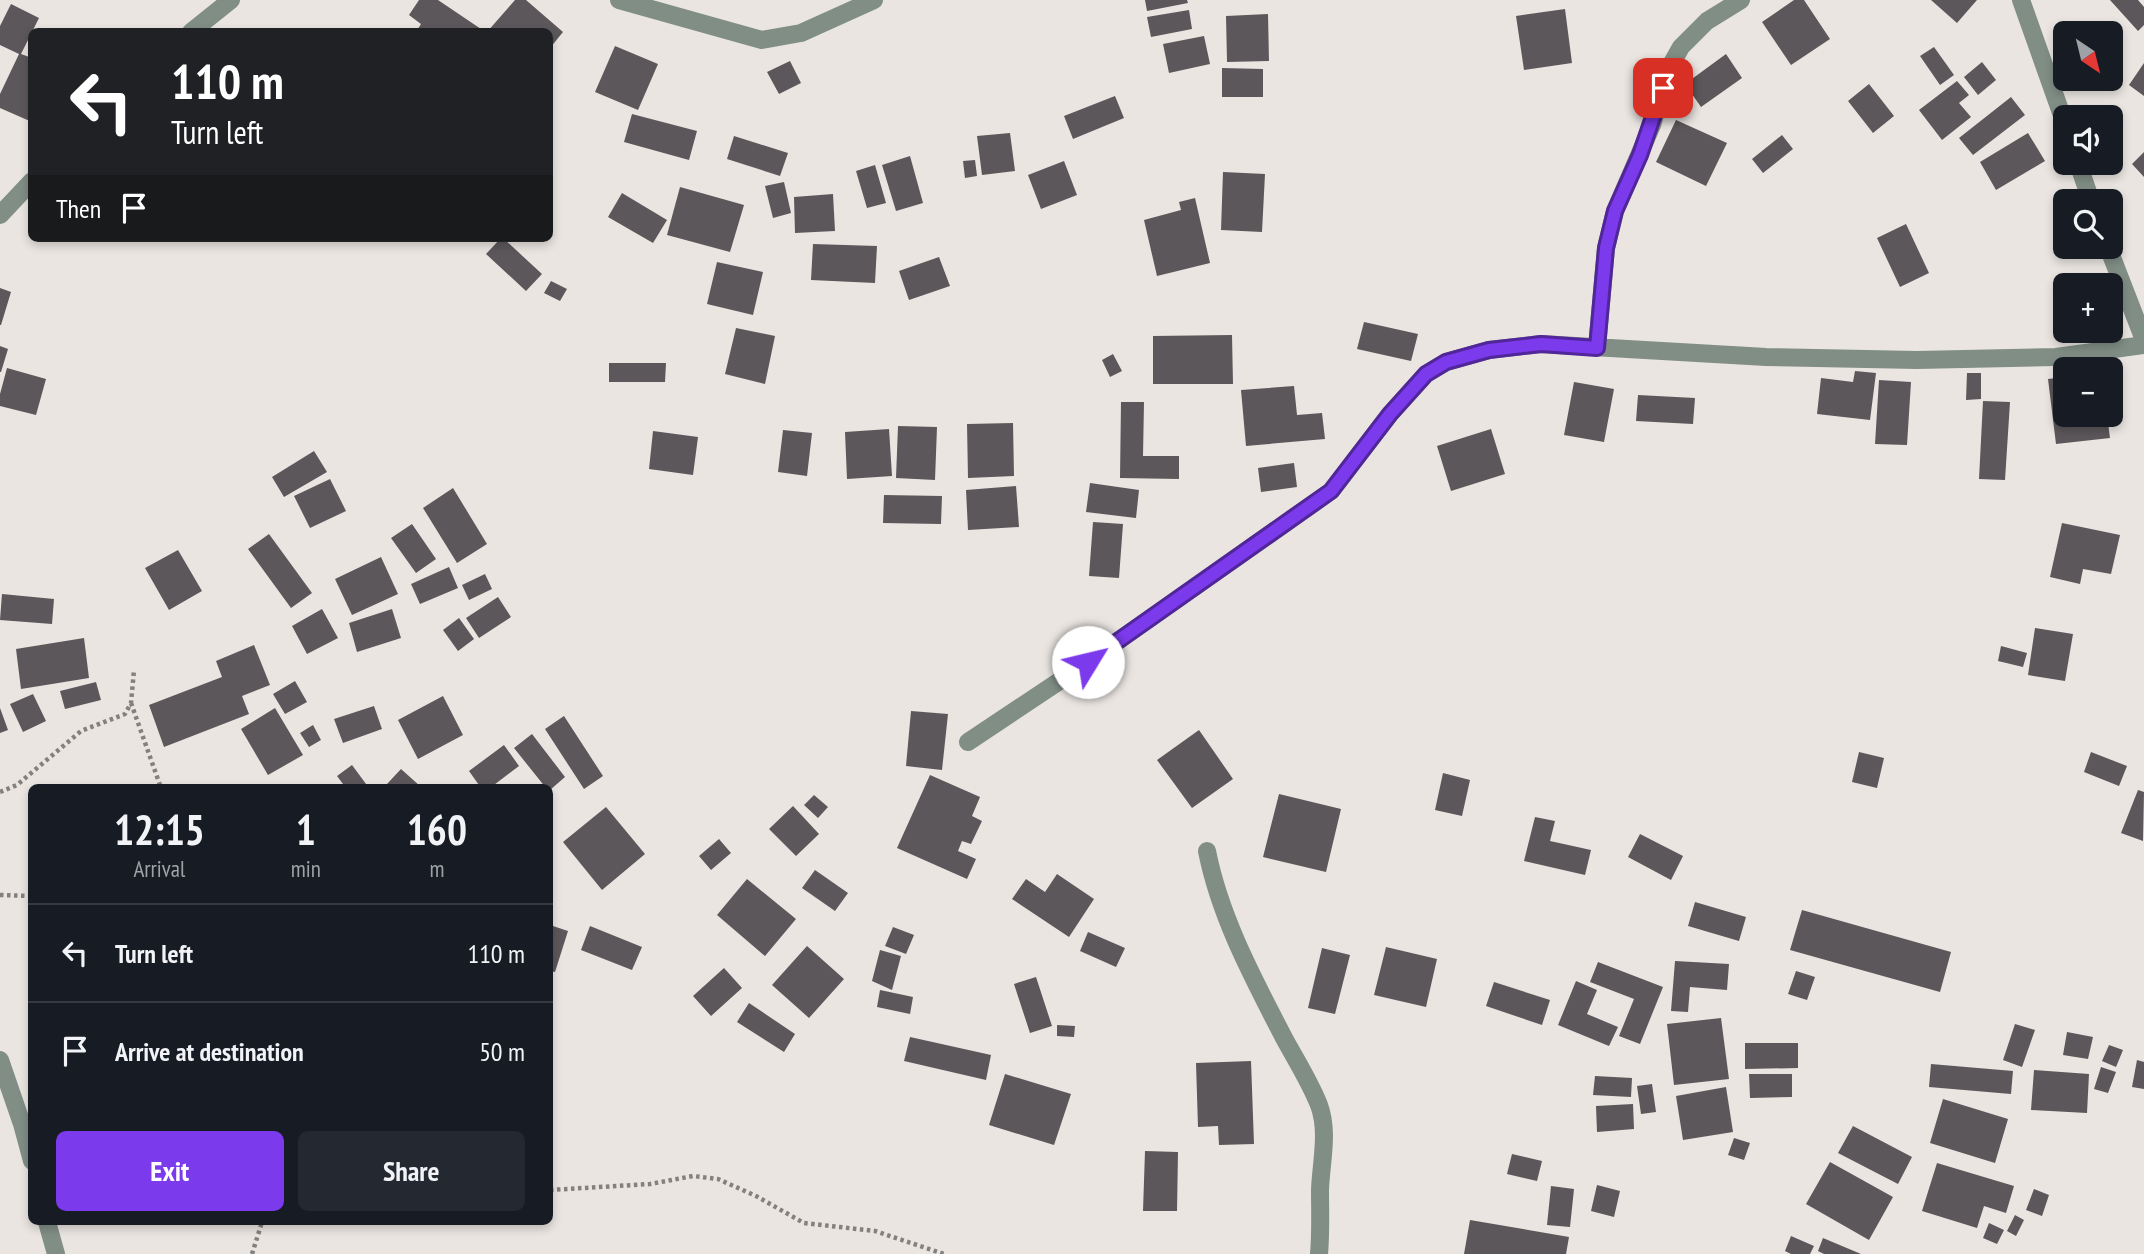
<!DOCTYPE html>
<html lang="en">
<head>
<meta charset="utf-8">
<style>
  body { margin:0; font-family:"PT Sans Narrow",sans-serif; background:#242831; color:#f1f3f6; height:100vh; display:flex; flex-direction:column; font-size:26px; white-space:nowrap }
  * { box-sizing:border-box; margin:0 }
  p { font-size:23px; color:#9ea1a6 }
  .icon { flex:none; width:38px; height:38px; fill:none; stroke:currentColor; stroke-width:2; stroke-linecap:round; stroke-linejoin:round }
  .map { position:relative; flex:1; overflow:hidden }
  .sheet { position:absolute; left:28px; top:784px; width:525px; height:441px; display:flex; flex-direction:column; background:#171b24; border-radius:10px; box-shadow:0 4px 10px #0003 }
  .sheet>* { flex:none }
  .top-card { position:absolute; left:28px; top:28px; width:525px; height:214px; border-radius:10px; box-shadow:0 4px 10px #0003; background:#202124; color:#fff; overflow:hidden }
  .needle { width:46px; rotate:145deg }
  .controls { position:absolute; left:2053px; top:21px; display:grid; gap:14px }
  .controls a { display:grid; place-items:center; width:70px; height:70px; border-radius:10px; background:#171b24; box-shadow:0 4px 10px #0003; font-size:35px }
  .pin { position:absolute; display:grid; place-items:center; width:60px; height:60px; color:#fff; margin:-30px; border-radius:14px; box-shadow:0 4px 10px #0006 }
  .me { position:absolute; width:77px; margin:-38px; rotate:54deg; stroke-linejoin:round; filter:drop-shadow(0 0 5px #0008) }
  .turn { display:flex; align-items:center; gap:24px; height:147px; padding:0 28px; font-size:32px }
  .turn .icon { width:91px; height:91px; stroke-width:2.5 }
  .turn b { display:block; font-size:49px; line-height:60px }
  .then { display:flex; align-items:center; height:66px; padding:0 28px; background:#0003; gap:14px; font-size:26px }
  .eta { display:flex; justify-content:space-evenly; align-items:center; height:119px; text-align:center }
  .eta b { font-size:42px; font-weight:800; line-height:49px }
  .action { display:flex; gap:14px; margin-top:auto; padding:14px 28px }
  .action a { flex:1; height:80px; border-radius:10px; background:#7c3aed; color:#fff; font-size:28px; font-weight:800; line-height:80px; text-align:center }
  .action a+a { background:#242831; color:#f1f3f6 }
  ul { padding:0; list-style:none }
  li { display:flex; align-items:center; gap:21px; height:98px; padding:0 28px; border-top:2px solid #363941 }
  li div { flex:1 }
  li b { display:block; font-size:26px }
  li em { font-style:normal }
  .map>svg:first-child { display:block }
  .building { fill:#5c575a }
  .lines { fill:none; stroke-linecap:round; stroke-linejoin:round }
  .path { stroke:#83807d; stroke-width:4.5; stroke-dasharray:3.5 3.5; stroke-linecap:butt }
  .minor { stroke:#808e86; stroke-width:18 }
  .route-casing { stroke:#51269a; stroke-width:18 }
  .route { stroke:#7c3aed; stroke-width:12 }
</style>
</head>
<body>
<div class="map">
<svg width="2144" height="1254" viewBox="0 0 2144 1254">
  <rect width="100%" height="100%" fill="#eae5e1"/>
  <!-- building -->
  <path class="building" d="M419,0H438L481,29L479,32H416L421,24L409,15Z
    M515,0H526L563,32L550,48V32H487Z
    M1145,0H1187L1188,3L1147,11Z
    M1794,0H1804L1830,39L1791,65L1762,22Z
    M1931,0H1977L1957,23Z
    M2110,0H2138L2144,7V25L2138,31Z
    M11,4L39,18L21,54L32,58V122L0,108V94L19,54L0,45V26Z
    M1565,9L1572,63L1524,70L1516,16Z
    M1189,10L1192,29L1151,37L1147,17Z
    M1268,14L1269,61L1227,62L1226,16Z
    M1204,36L1210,64L1169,73L1163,44Z
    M615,46L658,64L638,110L595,92Z
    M1934,47L1954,75L1940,85L1920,56Z
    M1726,54L1742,78L1701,107L1685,84Z
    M790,61L801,83L779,94L767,72Z
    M1982,62L1996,80L1978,95L1964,77Z
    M2144,63V96L2129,85Z
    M1222,68L1263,69V97H1222Z
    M1957,81L1969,95L1959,103L1971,117L1942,140L1919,110Z
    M1869,84L1894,116L1873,133L1848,101Z
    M1115,96L1124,118L1073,139L1064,116Z
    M2011,97L2025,115L1973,155L1959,138Z
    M632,114L697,131L689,160L624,142Z
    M1676,120L1727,143L1706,186L1656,162Z
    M1010,133L1015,171L982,175L977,136Z
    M2028,133L2045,161L1996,190L1980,162Z
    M1782,135L1793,149L1763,173L1752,159Z
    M734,136L788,153L780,176L727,159Z
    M2144,152V177L2132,164Z
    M910,156L923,203L896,211L882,165Z
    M975,160L977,176L965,178L963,161Z
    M1064,161L1077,195L1041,209L1028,175Z
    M875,165L886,203L867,208L856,171Z
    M1223,172L1265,174L1262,232L1221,230Z
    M784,182L791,213L773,218L765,186Z
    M680,187L744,205L730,252L667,235Z
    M622,193L667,220L653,243L608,217Z
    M833,194L835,231L795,233L794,197Z
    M1195,198L1210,263L1157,276L1144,220L1181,210L1179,202Z
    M1906,224L1929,273L1900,287L1877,238Z
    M501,238H503L542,274L526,291L486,254Z
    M813,244L877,246L875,283L811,280Z
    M939,257L950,286L909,300L899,271Z
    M717,262L763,272L753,315L707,304Z
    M551,281L567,289L560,301L544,293Z
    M0,288L11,292L1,325H0Z
    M1364,322L1418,334L1411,361L1357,349Z
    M736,328L775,336L765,384L725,374Z
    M1232,335L1233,384H1153V336Z
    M0,346L8,349L1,372H0Z
    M1113,354L1122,371L1110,377L1102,360Z
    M609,363H666L665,382H609Z
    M7,368L46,379L36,415L0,406V394Z
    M1855,371L1876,373L1870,420L1817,414L1821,378L1853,382Z
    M1967,373H1981V399L1966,400Z
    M2065,377V415H2107L2110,438L2056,444L2048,379Z
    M1879,380L1911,382L1907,445L1875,444Z
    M1574,382L1614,389L1604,442L1564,435Z
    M1294,386L1297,415L1322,413L1325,439L1246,446L1241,390Z
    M1638,395L1695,398L1693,424L1636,421Z
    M1983,401L2010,402L2005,480L1979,479Z
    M1121,402H1144L1143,456H1179V479L1120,478Z
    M1013,423L1014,476L968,478L967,424Z
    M898,426L937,427L935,480L896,478Z
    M889,429L892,476L847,479L845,432Z
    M1491,429L1505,474L1451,491L1437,446Z
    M783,430L812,433L807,476L778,472Z
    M653,431L698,437L693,475L649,469Z
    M314,451L327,472L284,497L272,477Z
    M1294,463L1297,487L1261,492L1258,468Z
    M330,479L346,511L310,528L294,496Z
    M1090,483L1139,490L1136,518L1086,512Z
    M1016,486L1019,527L968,530L966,490Z
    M453,488L487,544L457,563L423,508Z
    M884,495L942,496L941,524L883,523Z
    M1093,522L1123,524L1119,578L1089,576Z
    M2062,523L2120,535L2111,574L2083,569L2080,584L2050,577Z
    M412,524L436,559L416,573L391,538Z
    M269,534L312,593L291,608L248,549Z
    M178,550L202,591L169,610L145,568Z
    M381,557L398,594L352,615L335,579Z
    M449,567L458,588L420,604L411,584Z
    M485,574L492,589L469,600L462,585Z
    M2,594L54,599L52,624L0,620Z
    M498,597L511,617L479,638L466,618Z
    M322,609L338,638L307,654L292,626Z
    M392,609L401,638L357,652L349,623Z
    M459,618L474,639L458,651L443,630Z
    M2035,628L2073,634L2065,681L2028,675Z
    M84,638L89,678L21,689L16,649Z
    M254,645L270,685L242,696L249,714L164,747L149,705L222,677L216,661Z
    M2001,646L2027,653L2023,667L1998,661Z
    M295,681L307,702L285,714L273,694Z
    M96,682L101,700L65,709L60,691Z
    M33,694L46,721L23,732L10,704Z
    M443,696L463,735L418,759L398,720Z
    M374,706L382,729L343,743L334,719Z
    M0,708L8,730L0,733Z
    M275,708L303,755L268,775L241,729Z
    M911,711L948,714L942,770L906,766Z
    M564,716L603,776L584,789L545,729Z
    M313,725L321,740L309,747L300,733Z
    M1199,730L1233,779L1192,808L1157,760Z
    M532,734L565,777L550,790V788H546L514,748Z
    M504,745L519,766L490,788H481L469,771Z
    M1859,752L1884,758L1877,788L1852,782Z
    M2091,752L2127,766L2119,786L2084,772Z
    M352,765L369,788H346L337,776Z
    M401,769L420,786L418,788H391L387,784Z
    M1443,773L1470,780L1462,816L1435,810Z
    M930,775L980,797L972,816L982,821L971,844L962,841L958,851L976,859L967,879L897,848Z
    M2138,790L2144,792L2143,841L2121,833Z
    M1279,794L1341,809L1326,872L1263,857Z
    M814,795L828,807L818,818L804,805Z
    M793,806L819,834L796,856L769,829Z
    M606,807L645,854L602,890L563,842Z
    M1535,817L1555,821L1550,841L1591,850L1585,875L1524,861Z
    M1640,834L1683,856L1671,880L1628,857Z
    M719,839L731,853L711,870L699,856Z
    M815,870L848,893L835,911L802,888Z
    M1057,874L1094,899L1069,937L1012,899L1026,879L1045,892Z
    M747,879L796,919L765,956L717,915Z
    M1695,902L1746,917L1739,941L1688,926Z
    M1802,910L1951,952L1940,992L1790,950Z
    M550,925L568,931L555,972L550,971Z
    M590,926L642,947L632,970L581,950Z
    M893,927L914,935L906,954L885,946Z
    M1088,932L1125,948L1116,967L1080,951Z
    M807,946L844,979L809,1018L772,985Z
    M1386,947L1437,959L1426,1007L1374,995Z
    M1322,948L1350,955L1335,1014L1308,1008Z
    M880,950L901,956L892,990L872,981Z
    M1675,961L1729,964L1727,990L1690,987L1688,1012L1671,1011Z
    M1598,962L1663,987L1640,1044L1619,1036L1634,999L1590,982Z
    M724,968L742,988L711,1016L693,996Z
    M1796,971L1815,977L1807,1000L1788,994Z
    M1036,977L1052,1026L1030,1033L1014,984Z
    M1576,981L1597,990L1587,1014L1618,1027L1609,1046L1558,1025Z
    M1494,982L1550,1000L1542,1025L1486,1006Z
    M880,990L913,997L910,1014L877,1007Z
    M749,1003L795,1034L784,1052L737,1022Z
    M1721,1018L1729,1079L1674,1085L1667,1024Z
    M2015,1024L2035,1030L2022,1067L2003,1060Z
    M1057,1025L1075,1026L1074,1037L1057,1036Z
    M2067,1032L2093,1037L2088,1059L2063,1055Z
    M910,1037L991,1055L986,1080L904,1061Z
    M1745,1043H1798V1068L1745,1069Z
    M2109,1045L2123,1050L2116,1067L2102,1061Z
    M2137,1060L2144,1062V1089L2132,1087Z
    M1251,1061L1254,1144L1219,1145L1218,1126L1198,1127L1196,1063Z
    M1931,1064L2013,1071L2011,1094L1929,1087Z
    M2101,1067L2116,1072L2108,1093L2094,1089Z
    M2034,1070L2089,1074L2087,1113L2031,1110Z
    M1005,1074L1071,1094L1054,1145L989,1125Z
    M1749,1074H1792V1097L1750,1098Z
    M1595,1076L1632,1078L1631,1097L1593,1095Z
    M1652,1084L1656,1112L1641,1114L1637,1086Z
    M1726,1087L1733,1132L1683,1140L1676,1096Z
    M1943,1099L2008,1119L1995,1163L1930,1143Z
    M1633,1104L1634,1129L1597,1132L1596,1106Z
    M1853,1126L1912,1157L1898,1184L1838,1153Z
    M1734,1138L1750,1143L1744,1160L1728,1155Z
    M1145,1151L1178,1152L1177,1211H1143Z
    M1512,1154L1542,1161L1537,1181L1507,1174Z
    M1830,1162L1893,1197L1869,1240L1806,1204Z
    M1937,1163L2014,1186L2006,1213L1984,1206L1977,1228L1922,1211Z
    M1597,1185L1620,1191L1614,1217L1591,1211Z
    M1551,1186L1574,1189L1570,1227L1547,1225Z
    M2034,1189L2049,1195L2042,1216L2026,1210Z
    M2015,1215L2024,1220L2016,1236L2007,1231Z
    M1470,1220L1569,1237L1566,1254H1464Z
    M1989,1223L2004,1230L1997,1244L1983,1238Z
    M1791,1236L1814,1246L1810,1254H1791L1785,1251Z
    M1823,1238L1861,1254H1824L1818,1251Z"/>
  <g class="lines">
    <!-- path -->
    <path class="path" d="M131,703L161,788
      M0,792L17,785L81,731L125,714L131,703L134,670
      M0,895L32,896
      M550,1190L650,1184L693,1176L718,1179L756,1196L804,1223L875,1231L944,1254
      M252,1254L262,1222"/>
    <!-- minor -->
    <path class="minor" d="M619,0L762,40L801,33L874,0
      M2021,0L2065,124
      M191,32L231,0
      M2078,163L2091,201
      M0,215L32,181
      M2108,247L2144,340
      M1597,347L1606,248L1615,211L1652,125L1668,70L1681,47L1707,21L1741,0
      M968,742L1088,662L1331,491L1390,414L1426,374L1446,362L1489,350L1541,344L1766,357L1917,360L2056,357L2144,345
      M1207,851C1220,917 1253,978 1284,1038C1296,1060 1310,1082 1319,1105C1329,1132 1321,1162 1320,1190C1320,1211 1321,1232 1319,1254
      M0,1060L22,1124L32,1161
      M47,1222L56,1254"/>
  </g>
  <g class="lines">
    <!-- route casing -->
    <g class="route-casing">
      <path id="route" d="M1088,662L1331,491L1390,414L1426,374L1446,362L1489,350L1541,344L1597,348L1606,248L1615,211L1640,155L1663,88"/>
    </g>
    <!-- route -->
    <use href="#route" class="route"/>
  </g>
</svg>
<div class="controls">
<a><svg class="needle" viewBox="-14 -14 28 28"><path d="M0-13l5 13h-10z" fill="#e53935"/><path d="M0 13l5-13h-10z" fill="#9ea1a6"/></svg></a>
<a><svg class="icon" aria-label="sound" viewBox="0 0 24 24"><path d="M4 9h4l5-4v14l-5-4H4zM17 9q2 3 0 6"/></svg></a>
<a><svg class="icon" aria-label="search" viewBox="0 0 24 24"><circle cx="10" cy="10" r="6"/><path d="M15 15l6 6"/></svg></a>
<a>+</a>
<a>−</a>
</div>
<div class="pin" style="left:1663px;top:88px;background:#d93025"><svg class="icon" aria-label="arrive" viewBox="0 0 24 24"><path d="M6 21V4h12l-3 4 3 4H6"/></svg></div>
<svg class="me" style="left:1088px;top:662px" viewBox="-20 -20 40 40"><circle r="19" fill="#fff"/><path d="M0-13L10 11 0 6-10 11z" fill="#7c3aed"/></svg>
<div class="top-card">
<div class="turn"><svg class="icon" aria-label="left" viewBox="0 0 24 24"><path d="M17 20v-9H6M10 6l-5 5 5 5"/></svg><div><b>110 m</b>Turn left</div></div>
<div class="then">Then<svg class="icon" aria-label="arrive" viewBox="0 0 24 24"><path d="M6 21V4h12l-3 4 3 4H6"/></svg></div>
</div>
<section class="sheet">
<div class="eta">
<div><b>12:15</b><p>Arrival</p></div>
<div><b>1</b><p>min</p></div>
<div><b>160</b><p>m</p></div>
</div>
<ul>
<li><svg class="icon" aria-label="left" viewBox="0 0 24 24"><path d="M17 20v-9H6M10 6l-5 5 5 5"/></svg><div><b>Turn left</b></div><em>110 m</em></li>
<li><svg class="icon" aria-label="arrive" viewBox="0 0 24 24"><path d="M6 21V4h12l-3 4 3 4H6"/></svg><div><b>Arrive at destination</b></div><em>50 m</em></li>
</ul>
<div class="action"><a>Exit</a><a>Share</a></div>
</section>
</div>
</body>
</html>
